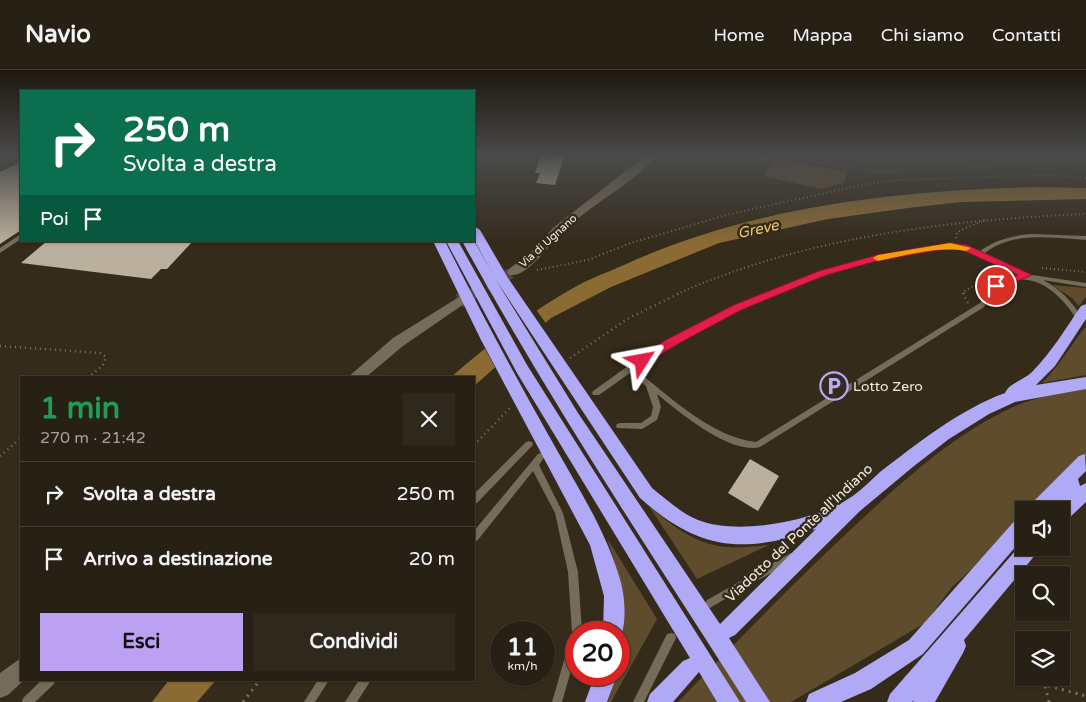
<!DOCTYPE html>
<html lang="it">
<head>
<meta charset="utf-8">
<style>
  body { margin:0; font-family:"Varela Round",sans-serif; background:#2f281d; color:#f1f3f6; height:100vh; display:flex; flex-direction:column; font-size:19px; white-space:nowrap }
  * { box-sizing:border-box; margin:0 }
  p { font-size:16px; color:#a4a3a0 }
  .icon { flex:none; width:28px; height:28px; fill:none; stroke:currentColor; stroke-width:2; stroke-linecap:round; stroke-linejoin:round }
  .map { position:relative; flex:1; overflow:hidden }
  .side { position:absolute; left:20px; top:306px; width:455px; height:305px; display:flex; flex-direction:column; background:#272014; border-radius:0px; box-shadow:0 1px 4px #0004,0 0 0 1px #433e34 }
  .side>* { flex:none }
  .top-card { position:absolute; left:20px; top:20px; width:455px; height:152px; border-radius:0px; box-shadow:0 1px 4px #0004,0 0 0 1px #433e34; background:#0b6e4f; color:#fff; overflow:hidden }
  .buttons { position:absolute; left:1015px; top:431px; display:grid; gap:10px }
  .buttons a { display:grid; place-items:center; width:55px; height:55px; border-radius:0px; background:#272014; box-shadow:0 1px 4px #0004,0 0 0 1px #433e34; font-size:25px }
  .speed { position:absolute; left:490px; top:551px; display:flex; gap:10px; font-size:25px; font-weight:700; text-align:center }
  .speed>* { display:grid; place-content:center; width:65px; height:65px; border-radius:50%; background:#272014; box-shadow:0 1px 4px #0004,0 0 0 1px #433e34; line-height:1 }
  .speed small { font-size:12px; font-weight:400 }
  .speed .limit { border:8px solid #d22; background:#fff; color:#111 }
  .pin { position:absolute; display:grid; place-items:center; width:42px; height:42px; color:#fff; margin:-21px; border:2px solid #fff; border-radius:50%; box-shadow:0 1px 5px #0007 }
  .me { position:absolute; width:55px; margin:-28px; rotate:56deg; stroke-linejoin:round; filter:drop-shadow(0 0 4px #0008) }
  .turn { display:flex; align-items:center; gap:18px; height:105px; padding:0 20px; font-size:22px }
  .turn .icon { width:65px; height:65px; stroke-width:2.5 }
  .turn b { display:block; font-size:35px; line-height:42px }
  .then { display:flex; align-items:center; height:48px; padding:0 20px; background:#0003; gap:10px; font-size:19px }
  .round { display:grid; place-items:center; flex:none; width:52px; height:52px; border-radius:0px; background:#2f281d }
  .overview { display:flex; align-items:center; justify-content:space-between; height:85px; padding:0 20px }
  h1 { font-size:30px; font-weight:800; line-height:38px; color:#1e9e55 }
  .primary-button { display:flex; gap:10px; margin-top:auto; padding:10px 20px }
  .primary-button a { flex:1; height:58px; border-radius:0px; background:#bca0f2; color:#111; font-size:20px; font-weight:800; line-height:58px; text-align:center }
  .primary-button a+a { background:#2f281d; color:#f1f3f6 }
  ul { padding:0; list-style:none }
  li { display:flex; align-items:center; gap:15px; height:65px; padding:0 20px; border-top:1px solid #433e34 }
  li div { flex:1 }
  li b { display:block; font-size:19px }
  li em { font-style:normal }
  header { display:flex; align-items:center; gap:30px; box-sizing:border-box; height:70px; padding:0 25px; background:#272014; border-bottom:1px solid #433e34 }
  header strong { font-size:24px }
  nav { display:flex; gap:28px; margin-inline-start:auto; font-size:18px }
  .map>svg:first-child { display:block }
  .green { fill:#5e4c2d }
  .water { fill:#8a6b34 }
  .pier { fill:#342b1b }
  .building { fill:#bbb09d }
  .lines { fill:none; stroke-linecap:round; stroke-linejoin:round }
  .street-tunnel-far1 { stroke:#514839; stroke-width:11; stroke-dasharray:11 5.5; stroke-linecap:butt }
  .street-tunnel { stroke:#514839; stroke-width:15; stroke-dasharray:15 8; stroke-linecap:butt }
  .path-far2 { stroke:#7a7265; stroke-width:2; stroke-dasharray:1 3; stroke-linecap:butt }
  .path-far1 { stroke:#7a7265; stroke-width:2.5; stroke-dasharray:1 4; stroke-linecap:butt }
  .path { stroke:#7a7265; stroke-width:3; stroke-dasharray:2 5; stroke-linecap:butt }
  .lane { fill:#766c5a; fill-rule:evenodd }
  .street { fill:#766c5a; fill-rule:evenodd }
  .highway { fill:#b0a9f6; fill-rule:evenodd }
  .route { fill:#e11d48; stroke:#92132f }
  .slow { fill:#f59e0b }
  .labels { text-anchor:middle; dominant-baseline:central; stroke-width:5; stroke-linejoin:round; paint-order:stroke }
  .far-street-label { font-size:11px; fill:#f4eee5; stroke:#342b1b }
  .poi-label { font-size:14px; fill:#f4eee5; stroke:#342b1b; text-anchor:start }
  .street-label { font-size:14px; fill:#f4eee5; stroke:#342b1b }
  .water-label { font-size:15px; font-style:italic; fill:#f4c574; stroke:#342b1b }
</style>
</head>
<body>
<header>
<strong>Navio</strong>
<nav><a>Home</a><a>Mappa</a><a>Chi siamo</a><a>Contatti</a></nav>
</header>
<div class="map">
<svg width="1086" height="632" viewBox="0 0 1086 632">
  <rect width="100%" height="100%" fill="#342b1b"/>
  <!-- green -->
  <path class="green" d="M774,88L847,102L843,115L838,114L822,119L763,106Z
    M1052,215L1086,218V227L1079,236L1072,228Z
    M1086,256V305L1042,313C1059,296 1071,275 1086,256Z
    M1086,318V386L1068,410L1035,440H1024V451L952,517L925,553L791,632H678C738,570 798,508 861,450C906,408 956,363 1013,337C1037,327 1060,322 1086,318Z
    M649,436C671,455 696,475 727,477C740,478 755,476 769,475L697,509Z
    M607,468L657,549L611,632H608L616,605H619L624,547L621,514Z"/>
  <!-- water -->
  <path class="water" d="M1037,117L1086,118V129L961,132L908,138L828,149L719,173L611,217L551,248L474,316V308H450C489,274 530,242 575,217C591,208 608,202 624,195C753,136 896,121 1037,117Z
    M169,610H216L197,632H152Z"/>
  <!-- pier -->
  <path class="pier" d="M535,238L547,255L496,299L484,277Z"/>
  <!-- building -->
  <path class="building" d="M551,86L564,87L555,115L536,113L540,103H535L540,87L550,88Z
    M21,92V160L0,174V102Z
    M47,171H193L167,199H161L151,209L21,193Z
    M750,389L779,406L758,441L728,423Z"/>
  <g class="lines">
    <!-- street-tunnel-far1 -->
    <path class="street-tunnel-far1" d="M472,224L513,202"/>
    <!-- street-tunnel -->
    <path class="street-tunnel" d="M459,231L474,223"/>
    <!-- path-far2 -->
    <path class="path-far2" d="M777,86L879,102L982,98L989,96L992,90L991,85
      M956,168L957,162L985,150
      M1042,198L1086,202
      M537,200L588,190L631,173L730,144L867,114L899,110L1048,105L1086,108
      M677,224C805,167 947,150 1086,144
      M964,224L963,222L998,202"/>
    <!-- path-far1 -->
    <path class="path-far1" d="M963,223L968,233
      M0,276L100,283L106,287L103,295L88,308
      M570,288L629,248L680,223
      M474,375L510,338
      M0,386L21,368"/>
    <!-- path -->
    <path class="path" d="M243,632L260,610
      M1049,632L1045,615L1086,626"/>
    <!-- lane -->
    <path class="lane" d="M742,85H753L771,90L768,92Z
      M21,164V169L0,183V178Z
      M1030,164L1086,166V170C1052,168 1013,161 985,183L1032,205L1086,213V217L1043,210C1060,219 1072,231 1082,248L1081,250H1077C1061,223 1029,195 998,218C992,223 988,230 984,237L760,377C730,385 679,342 657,324L661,337L657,350L642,359L617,358L616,356L617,354L620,353H641L651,346L653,337L646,316L630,303L599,325H593L592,323L593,321C605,313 616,304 627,297C706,246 791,207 883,186C919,178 944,168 980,181C995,170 1011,166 1030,164ZM937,178C969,176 994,193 1022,205C1001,207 990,217 980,233L756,372C713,368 669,326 636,300C717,248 791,211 885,189C902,185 920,180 937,178Z
      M529,371L532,372L533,374L532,376L477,433L474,434V424L526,372Z
      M541,383L544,384L545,386L539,395L563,443L578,502L582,562H576V583L562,632H552L572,563L568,502L555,443L533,401L477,471L474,472V461L538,384Z
      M791,483L794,484L796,487L794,490L713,536L710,538L707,536L705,533L707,530Z
      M671,563L675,564L676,568L644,632H633L667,564Z
      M42,610H55L54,614L35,632H22L23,628Z
      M318,610H329L315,632H304Z
      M359,610H371L357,632H345Z"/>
    <!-- street -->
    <path class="street" d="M646,85H658C631,115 590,135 561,163C550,174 526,209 509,205L507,202L509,199L530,183L553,158Z
      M459,227L464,228L466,231L464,234L403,276L365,308H347L393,268Z
      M21,588V610H24L8,625L0,628V603Z"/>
    <!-- highway -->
    <path class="highway" d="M474,156L480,160L508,208L652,418C667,430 681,443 698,450C738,466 813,451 848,429C860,422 870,411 880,402C918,373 959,340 1005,323C1009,313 1024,310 1032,302C1051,283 1066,258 1081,236L1086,234V249L1055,296L1036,315L1086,307V319L1015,332L989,344L949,369L914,396L860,441L735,565L729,568L770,632H746C649,480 549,330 462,171H474L493,204L474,170ZM496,210L640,428C698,480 743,485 816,459L720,554L578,343Z
      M433,171H445C478,237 513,302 549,366C575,413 605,458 620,509C625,526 627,553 620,569L619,562H603L604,526L590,475L480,268Z
      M446,171H458L527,295L740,632H717L699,602L673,632H647L650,624L683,591L690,588L517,303Z
      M1085,384L1086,401L1078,409L1080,416L1086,413V432L1067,450L1061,452V440H1028L1031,434L1079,386Z
      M1024,445V467L923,584L871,619L841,632H806L809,624L855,603L909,570L1018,447Z
      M1024,471V478H1038L1036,484L964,570L966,576L963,583L935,632H913L914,630L912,632H887L890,624Z
      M595,605H617L607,632H585Z"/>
  </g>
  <!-- sky -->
  <linearGradient id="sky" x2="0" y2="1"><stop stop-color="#1d180f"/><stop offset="0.49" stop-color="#4a4a4a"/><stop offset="1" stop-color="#4a4a4a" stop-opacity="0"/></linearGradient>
  <rect width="1086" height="174" fill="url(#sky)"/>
  <!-- route -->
  <path class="route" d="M950,173L967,175L1032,205L1000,218H993V213L1018,205L962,180L950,178L877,191L826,205L741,240L672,277L646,294H639L637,291L664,271L734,235L819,201L877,185Z"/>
  <!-- slow -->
  <path class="slow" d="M950,173L971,178L966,181C936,176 907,185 878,191L873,188L878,185Z"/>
  <!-- icons -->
  <defs>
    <g id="parking-ring" transform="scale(1.4375)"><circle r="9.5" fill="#342b1b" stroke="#b3acf9" stroke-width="1.5"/><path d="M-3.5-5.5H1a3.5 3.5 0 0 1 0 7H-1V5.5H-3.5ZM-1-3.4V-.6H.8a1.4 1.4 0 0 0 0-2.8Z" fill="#b3acf9"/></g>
  </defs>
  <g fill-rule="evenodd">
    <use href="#parking-ring" x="834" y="316"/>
  </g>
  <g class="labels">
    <!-- far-street labels -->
    <g class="far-street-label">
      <text transform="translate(548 171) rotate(-42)">Via di Ugnano</text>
    </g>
    <!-- poi labels -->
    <g class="poi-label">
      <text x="853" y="316">Lotto Zero</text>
    </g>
    <!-- street labels -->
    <g class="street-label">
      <text transform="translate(799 463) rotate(-43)">Viadotto del Ponte all'Indiano</text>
    </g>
    <!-- water labels -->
    <g class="water-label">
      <text transform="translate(758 159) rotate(-12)">Greve</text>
    </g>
  </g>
</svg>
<div class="buttons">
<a><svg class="icon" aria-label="sound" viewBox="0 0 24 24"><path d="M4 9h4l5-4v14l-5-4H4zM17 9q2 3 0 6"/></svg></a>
<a><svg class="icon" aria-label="search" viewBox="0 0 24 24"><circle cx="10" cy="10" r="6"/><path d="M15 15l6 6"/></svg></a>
<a><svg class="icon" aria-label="layers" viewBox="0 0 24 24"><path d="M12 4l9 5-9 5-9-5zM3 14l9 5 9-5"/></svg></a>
</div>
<div class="speed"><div>11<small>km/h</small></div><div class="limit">20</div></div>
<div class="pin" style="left:996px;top:216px;background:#d93025"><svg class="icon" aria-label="arrive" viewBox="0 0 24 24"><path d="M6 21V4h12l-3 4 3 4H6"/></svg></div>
<svg class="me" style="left:642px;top:291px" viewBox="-20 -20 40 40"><path d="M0-17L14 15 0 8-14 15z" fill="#e11d48" stroke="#fff" stroke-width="4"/></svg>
<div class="top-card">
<div class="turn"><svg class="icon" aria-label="right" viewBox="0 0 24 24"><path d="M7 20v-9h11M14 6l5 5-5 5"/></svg><div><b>250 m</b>Svolta a destra</div></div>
<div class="then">Poi<svg class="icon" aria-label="arrive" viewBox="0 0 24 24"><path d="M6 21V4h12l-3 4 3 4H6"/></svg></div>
</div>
<section class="side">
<div class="overview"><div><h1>1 min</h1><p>270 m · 21:42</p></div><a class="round"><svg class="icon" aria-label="close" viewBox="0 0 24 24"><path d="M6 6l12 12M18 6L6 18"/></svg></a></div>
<ul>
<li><svg class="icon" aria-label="right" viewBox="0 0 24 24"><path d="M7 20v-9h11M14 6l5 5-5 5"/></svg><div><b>Svolta a destra</b></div><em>250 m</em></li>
<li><svg class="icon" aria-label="arrive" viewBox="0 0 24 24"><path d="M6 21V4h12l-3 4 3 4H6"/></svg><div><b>Arrivo a destinazione</b></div><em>20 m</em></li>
</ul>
<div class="primary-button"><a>Esci</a><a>Condividi</a></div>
</section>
</div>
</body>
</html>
